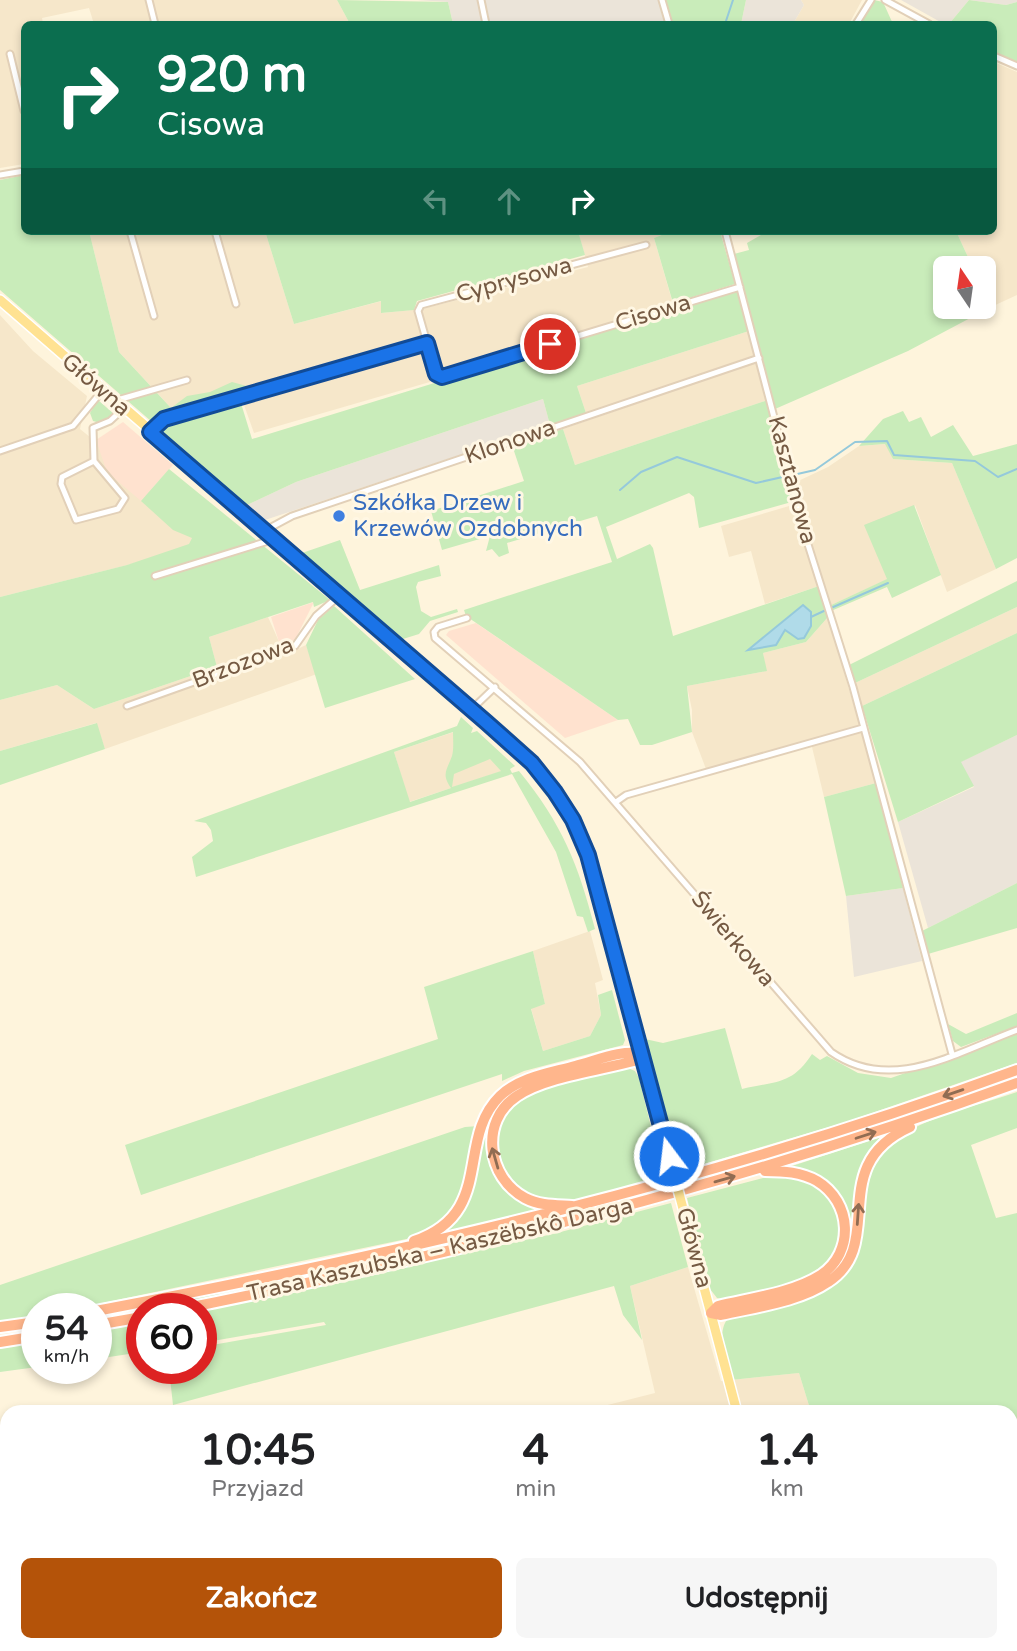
<!DOCTYPE html>
<html lang="pl">
<head>
<meta charset="utf-8">
<style>
  body { margin:0; font-family:"Varela Round",sans-serif; background:#f6f6f6; color:#202124; height:100vh; display:flex; flex-direction:column; font-size:26px; white-space:nowrap }
  * { box-sizing:border-box; margin:0 }
  p { font-size:23px; color:#757577 }
  .icon { flex:none; width:38px; height:38px; fill:none; stroke:currentColor; stroke-width:2; stroke-linecap:round; stroke-linejoin:round }
  .map { position:relative; flex:1; overflow:hidden }
  .details { position:absolute; left:0px; top:1405px; width:1018px; height:247px; display:flex; flex-direction:column; background:#fff; border-radius:21px 21px 0 0; box-shadow:0 4px 10px #0003 }
  .details>* { flex:none }
  .top-card { position:absolute; left:21px; top:21px; width:976px; height:214px; border-radius:10px; box-shadow:0 4px 10px #0003; background:#0b6e4f; color:#fff; overflow:hidden }
  .needle { width:46px; rotate:347deg }
  .fabs { position:absolute; left:933px; top:256px; display:grid; gap:14px }
  .fabs a { display:grid; place-items:center; width:63px; height:63px; border-radius:10px; background:#fff; box-shadow:0 4px 10px #0003; font-size:35px }
  .speed { position:absolute; left:21px; top:1293px; display:flex; gap:14px; font-size:35px; font-weight:700; text-align:center }
  .speed>* { display:grid; place-content:center; width:91px; height:91px; border-radius:50%; background:#fff; box-shadow:0 4px 10px #0003; line-height:1 }
  .speed small { font-size:18px; font-weight:400 }
  .speed .limit { border:10px solid #d22; background:#fff; color:#111 }
  .pin { position:absolute; display:grid; place-items:center; width:60px; height:60px; color:#fff; margin:-30px; border:4px solid #fff; border-radius:50%; box-shadow:0 2px 7px #0007 }
  .me { position:absolute; width:77px; margin:-38px; rotate:345deg; stroke-linejoin:round; filter:drop-shadow(0 0 5px #0008) }
  .turn { display:flex; align-items:center; gap:24px; height:147px; padding:0 21px; font-size:32px }
  .turn .icon { width:91px; height:91px; stroke-width:2.5 }
  .turn b { display:block; font-size:49px; line-height:60px }
  .lanes { display:flex; align-items:center; height:66px; padding:0 21px; background:#0003; justify-content:center; gap:35px; direction:ltr }
  .lanes .off { opacity:.35 }
  .eta { display:flex; justify-content:space-evenly; align-items:center; height:119px; text-align:center }
  .eta b { font-size:42px; font-weight:700; line-height:49px }
  .button { display:flex; gap:14px; margin-top:auto; padding:14px 21px }
  .button a { flex:1; height:80px; border-radius:10px; background:#b45309; color:#fff; font-size:28px; font-weight:700; line-height:80px; text-align:center }
  .button a+a { background:#f6f6f6; color:#202124 }
  .map>svg:first-child { display:block }
  .residential { fill:#f6e7ca }
  .commercial { fill:#ffe2cf }
  .industrial { fill:#ebe4d9 }
  .green { fill:#c9ecba; fill-rule:evenodd }
  .water { fill:#b0dbe9; stroke:#95c9db; stroke-width:2 }
  .lines { fill:none; stroke-linecap:round; stroke-linejoin:round }
  .stream { stroke:#95c9db; stroke-width:2 }
  .street-casing { stroke:#e2d0b8; stroke-width:9 }
  .primary-casing { stroke:#fff; stroke-width:12 }
  .highway-casing { stroke:#fff; stroke-width:14 }
  .street { stroke:#fff; stroke-width:5 }
  .primary { stroke:#ffe292; stroke-width:9 }
  .highway { stroke:#ffb68c; stroke-width:10 }
  .primary-bridge-casing { stroke:#fff; stroke-width:12; stroke-linecap:butt }
  .primary-bridge { stroke:#ffe292; stroke-width:9 }
  .oneway { stroke:#916c52 }
  .route-casing { stroke:#114b97; stroke-width:18 }
  .route { stroke:#1a73e8; stroke-width:12 }
  .shop-dot { fill:#3f7fe0; stroke:#fff7e4; stroke-width:2.5 }
  .labels { text-anchor:middle; dominant-baseline:central; stroke-width:6; stroke-linejoin:round; paint-order:stroke }
  .street-label { font-size:23px; fill:#755a43; stroke:#fff7e4 }
  .shop-label { font-size:23px; fill:#366cbe; stroke:#fff7e4; text-anchor:start }
</style>
</head>
<body>
<div class="map">
<svg width="1017" height="1651" viewBox="0 0 1017 1651">
  <rect width="100%" height="100%" fill="#fef4dc"/>
  <!-- residential -->
  <path class="residential" d="M0,0H337L350,24H94L89,8L42,18L43,24H24V164L0,168Z
    M801,0H862L849,24H793L804,5Z
    M994,62L1017,72V295L991,307L984,292V268H973L956,231H994Z
    M89,231H265L294,324L382,301V313L422,309L588,267L578,231H672L654,238L675,311L254,433L239,391L173,410L119,352Z
    M0,315L33,351L87,396L80,429L219,542L0,597Z
    M749,331L756,355L586,413L577,386Z
    M757,362L768,400L575,465L563,429Z
    M886,444L893,459L952,463L996,569L947,592L915,505L888,579L829,606L794,483L828,467L859,446Z
    M796,504L819,586L765,604L751,551L729,557L721,526Z
    M1017,607V633L862,706L855,683Z
    M268,617L285,655L306,645L317,674L105,749L96,723L0,751V700L57,685L94,709L217,667L209,637Z
    M828,617L860,727L706,769L692,732V710L687,686L766,671L763,653L806,642Z
    M862,731L876,783L824,797L811,743Z
    M454,732L486,754L502,771L409,802L394,752Z
    M590,931L603,980L595,983L601,1015L590,1036L543,1051L531,1008L545,1004L533,951Z
    M688,1267L721,1381L799,1373L811,1412H580L655,1393L630,1286Z
    M677,1645H914L916,1651H655Z"/>
  <!-- commercial -->
  <path class="commercial" d="M123,422L173,465L141,501L107,472L96,440Z
    M314,602L295,640L280,645L271,617Z
    M476,623L618,720L565,738L446,635L449,631Z"/>
  <!-- industrial -->
  <path class="industrial" d="M417,0H658L665,24H453L448,2Z
    M746,0H801L804,5L793,24H741Z
    M901,0H1017V2L1006,5L969,0L949,24H944Z
    M543,399L550,425L265,520L247,505L296,482Z
    M1017,735V883L928,928L898,822L974,787L960,762Z
    M903,888L922,961L854,977L846,896Z"/>
  <!-- green -->
  <path class="green" d="M337,0L448,2L453,24H350Z
    M666,0H746L741,24H672Z
    M874,0L883,2L893,24H861Z
    M969,0L1006,5L1017,2V68L994,54V24H949Z
    M24,175V231H89L119,352L171,408L187,396L210,392L232,382L254,388L152,422L0,290V180Z
    M265,231H578L585,255L417,301L414,310L381,313V301L294,324Z
    M672,231H720L735,284L673,303L654,238Z
    M768,231H956L973,268H945V306H984V292L991,307L908,351L775,409L734,254L749,250L747,243Z
    M737,290L749,331L577,386L586,413L550,425L543,399L296,482L247,505L157,427L167,421L240,400L252,439Z
    M98,400L114,414L100,423L93,421L90,413Z
    M768,400L792,498L788,503L699,528L694,497L689,493L606,527L617,559L650,544L653,548L673,636L819,586L828,617L806,642L763,653L767,671L687,686L692,732L652,745H640L628,719L618,720L466,616L464,610L612,562L597,516L507,543L509,553L499,557L492,549L486,551L490,536L442,550L431,511L524,481L512,445L563,429L575,465Z
    M903,411L909,422L921,417L931,437L953,425L973,456L1017,444V558L996,569L952,463L893,459L885,444L859,446L883,419Z
    M169,469L330,600L314,607L313,602L209,637L217,667L94,709L57,685L0,700V597L127,565L189,544L192,538L173,530L141,501Z
    M914,505L941,575L892,598L887,587L831,611L829,606L887,579L864,525Z
    M340,540L360,590L439,565L441,576L418,582L416,587L421,611L431,617L457,609L458,612L430,621L419,634L403,639L302,553Z
    M1017,581V607L855,683L849,665Z
    M334,606L415,679L325,708L306,645L318,620Z
    M1017,633V735L961,762L974,786L898,822L862,706Z
    M461,717L473,728L471,733L477,731L515,766L510,769L512,773L519,771C562,824 578,863 595,929L588,932L583,917L577,916L556,852L512,774L196,877L192,857L213,841L211,830L206,823L194,821L457,726ZM453,732C453,739 454,749 452,756C447,770 441,774 451,788L410,802L394,752ZM490,759L501,771L452,787L454,774Z
    M97,723L105,749L0,785V751Z
    M876,783L903,888L846,896L824,797Z
    M1017,883V928L928,954L922,931Z
    M533,951L545,1004L531,1009L543,1051L590,1036L601,1015L598,995L612,990L625,1040L623,1045L524,1071L502,1081V1074L141,1195L125,1145L438,1039L424,987Z
    M1017,1013V1026L961,1047L953,1041L948,1024L966,1034Z
    M725,1028L742,1089C776,1081 792,1085 812,1054L820,1060L827,1056L858,1073L891,1078L1017,1034V1063L843,1123L680,1171L673,1135L677,1133L666,1122L645,1039L663,1043Z
    M625,1067L635,1071L639,1078L663,1176C630,1185 588,1204 553,1201C530,1198 513,1188 503,1167C465,1093 580,1079 625,1067Z
    M1017,1075V1079L903,1119L685,1187L684,1183L810,1145Z
    M535,1084L501,1105L493,1167L543,1209L441,1234C450,1217 466,1201 472,1183C492,1131 474,1108 535,1084Z
    M1017,1092V1128L971,1145L996,1218L1017,1213V1651H916L914,1645H1012V1412H811L799,1373L731,1380C728,1361 713,1329 731,1316L835,1283C869,1253 856,1206 873,1168C875,1162 877,1153 882,1149C917,1118 974,1107 1017,1092Z
    M479,1126L460,1199L446,1218L416,1237L74,1309H37V1315L0,1322V1285L465,1127Z
    M881,1137L867,1154L858,1172L850,1247L836,1270L802,1287L848,1246C858,1206 829,1174 792,1166Z
    M774,1175C789,1176 808,1176 820,1188C845,1211 849,1251 818,1271C792,1288 754,1292 725,1300L717,1298L710,1289L687,1198Z
    M667,1187L668,1192L385,1262L155,1309L148,1306L421,1250Z
    M671,1203L688,1267L630,1286L642,1340L623,1315L614,1286L173,1405L169,1369L201,1368V1347L326,1325L324,1322L201,1343V1310L553,1234Z
    M142,1322V1352L96,1359V1330Z
    M37,1341V1367L0,1372V1347Z
    M599,1645H677L655,1651H601Z"/>
  <!-- water -->
  <path class="water" d="M803,605L811,612V626L804,638L798,639L785,630L776,645L748,650Z"/>
  <g class="lines">
    <!-- stream -->
    <path class="stream" d="M725,24L733,0
      M793,475L815,470L855,442L887,441L894,455L975,461L998,477L1017,469
      M620,490L641,472L677,457L756,483L787,476
      M831,608L888,583
      M811,617L826,610"/>
    <!-- street casing -->
    <g class="street-casing">
      <path id="street" d="M149,0L155,24
        M481,0L486,24
        M662,0L669,24
        M885,0L929,24
        M856,24L871,0
        M10,54L24,111
        M994,56L1017,66
        M0,175L24,171
        M130,231L154,316
        M215,231L236,304
        M725,231L805,535L853,687L952,1054
        M646,245L421,305L418,311L436,374L442,377L740,287
        M114,401L187,380
        M93,428L94,461L125,498L118,509L76,520L61,484L62,477L94,461
        M93,428L110,421L123,409
        M150,432L164,419L427,343
        M0,451L73,426L102,391
        M264,531L292,516L759,358
        M155,576L265,542L271,537
        M467,618L438,627L434,632L435,638L580,762L831,1052C891,1094 955,1053 1017,1030
        M127,706L295,646L316,616L340,595
        M472,709L495,687
        M616,802L626,795L863,728"/>
    </g>
    <!-- primary casing -->
    <g class="primary-casing">
      <path id="primary" d="M0,300L472,709L532,763L573,820L597,884L669,1156
        M685,1216L737,1412
        M798,1645L800,1651"/>
    </g>
    <!-- highway casing -->
    <g class="highway-casing">
      <path id="highway" d="M572,1206C557,1205 540,1206 525,1198C487,1178 479,1121 517,1096C545,1077 600,1070 634,1061L643,1054
        M414,1241C496,1213 455,1140 500,1096C520,1077 550,1073 575,1066C596,1061 621,1049 643,1054
        M182,1309C465,1252 745,1182 1017,1083
        M96,1311C409,1252 718,1180 1017,1070
        M711,1313L721,1315C755,1307 799,1302 828,1282C888,1243 824,1166 910,1127
        M711,1313L718,1306C751,1298 793,1293 821,1275C855,1252 852,1202 817,1181C801,1172 784,1171 765,1171
        M96,1325L142,1317
        M0,1327L37,1322
        M0,1342L37,1336"/>
    </g>
    <!-- street -->
    <use href="#street" class="street"/>
    <!-- primary -->
    <use href="#primary" class="primary"/>
    <!-- highway -->
    <use href="#highway" class="highway"/>
    <!-- primary-bridge casing -->
    <g class="primary-bridge-casing">
      <path id="primary-bridge" d="M669,1156L685,1216"/>
    </g>
    <!-- primary-bridge -->
    <use href="#primary-bridge" class="primary-bridge"/>
  </g>
  <!-- one-way arrows -->
  <defs><path id="oneway-shaft" d="M-6 0H5M1.5-3L5.5 0L1.5 3" fill="none" stroke-width="1.6" stroke-linecap="round" stroke-linejoin="round" transform="scale(1.75)"/></defs>
  <g class="oneway">
    <use href="#oneway-shaft" transform="translate(953 1093) rotate(161)"/>
    <use href="#oneway-shaft" transform="translate(866 1135) rotate(-18)"/>
    <use href="#oneway-shaft" transform="translate(495 1158) rotate(-106)"/>
    <use href="#oneway-shaft" transform="translate(725 1179) rotate(-16)"/>
    <use href="#oneway-shaft" transform="translate(858 1214) rotate(-86)"/>
  </g>
  <g class="lines">
    <!-- route casing -->
    <g class="route-casing">
      <path id="route" d="M550,344L442,377L436,374L427,343L164,419L150,432L486,722L532,763L555,792L573,820L588,855L669,1156"/>
    </g>
    <!-- route -->
    <use href="#route" class="route"/>
  </g>
  <!-- markers -->
  <circle class="shop-dot" cx="339" cy="516" r="7"/>
  <g class="labels">
    <!-- street labels -->
    <g class="street-label">
      <text transform="translate(514 280) rotate(-15)">Cyprysowa</text>
      <text transform="translate(653 313) rotate(-17)">Cisowa</text>
      <text transform="translate(96 385) rotate(41)">Główna</text>
      <text transform="translate(510 442) rotate(-19)">Klonowa</text>
      <text transform="translate(792 480) rotate(75)">Kasztanowa</text>
      <text transform="translate(243 663) rotate(-21)">Brzozowa</text>
      <text transform="translate(733 939) rotate(50)">Świerkowa</text>
      <text transform="translate(694 1248) rotate(75)">Główna</text>
      <text transform="translate(440 1250) rotate(-13)">Trasa Kaszubska – Kaszëbskô Darga</text>
    </g>
    <!-- shop labels -->
    <g class="shop-label">
      <text x="353" y="503">Szkółka Drzew i<tspan x="353" dy="26">Krzewów Ozdobnych</tspan></text>
    </g>
  </g>
</svg>
<div class="fabs">
<a><svg class="needle" viewBox="-14 -14 28 28"><path d="M0-13l5 13h-10z" fill="#e53935"/><path d="M0 13l5-13h-10z" fill="#757577"/></svg></a>
</div>
<div class="speed"><div>54<small>km/h</small></div><div class="limit">60</div></div>
<div class="pin" style="left:550px;top:344px;background:#d93025"><svg class="icon" aria-label="arrive" viewBox="0 0 24 24"><path d="M6 21V4h12l-3 4 3 4H6"/></svg></div>
<svg class="me" style="left:669px;top:1156px" viewBox="-20 -20 40 40"><circle r="17" fill="#1a73e8" stroke="#fff" stroke-width="3"/><path d="M0-11L8 9 0 5-8 9z" fill="#fff"/></svg>
<div class="top-card">
<div class="turn"><svg class="icon" aria-label="right" viewBox="0 0 24 24"><path d="M7 20v-9h11M14 6l5 5-5 5"/></svg><div><b>920 m</b>Cisowa</div></div>
<div class="lanes"><svg class="icon off" aria-label="left" viewBox="0 0 24 24"><path d="M17 20v-9H6M10 6l-5 5 5 5"/></svg><svg class="icon off" aria-label="ahead" viewBox="0 0 24 24"><path d="M12 20V5M6 11l6-6 6 6"/></svg><svg class="icon" aria-label="right" viewBox="0 0 24 24"><path d="M7 20v-9h11M14 6l5 5-5 5"/></svg></div>
</div>
<section class="details">
<div class="eta">
<div><b>10:45</b><p>Przyjazd</p></div>
<div><b>4</b><p>min</p></div>
<div><b>1.4</b><p>km</p></div>
</div>
<div class="button"><a>Zakończ</a><a>Udostępnij</a></div>
</section>
</div>
</body>
</html>
